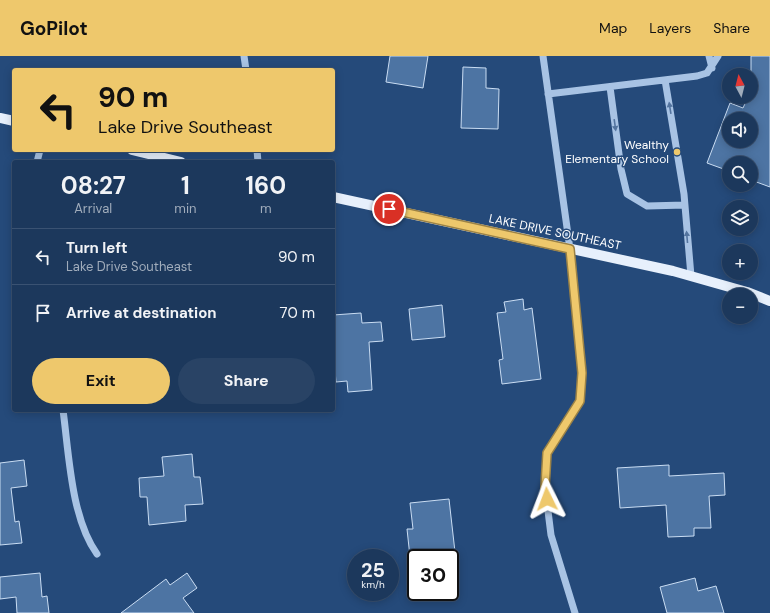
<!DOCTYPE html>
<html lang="en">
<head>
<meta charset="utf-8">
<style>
  body { margin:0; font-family:"DM Sans",sans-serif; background:#294365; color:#f1f3f6; height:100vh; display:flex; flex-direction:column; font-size:15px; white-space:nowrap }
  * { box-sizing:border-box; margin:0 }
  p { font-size:13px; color:#a0acbb }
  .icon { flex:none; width:22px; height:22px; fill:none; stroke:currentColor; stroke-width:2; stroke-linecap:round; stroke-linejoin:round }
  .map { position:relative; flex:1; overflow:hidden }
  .details { position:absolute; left:12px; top:104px; width:323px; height:252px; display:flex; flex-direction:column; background:#1c385c; border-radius:4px; box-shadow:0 2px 10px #0003,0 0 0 1px #3a5272 }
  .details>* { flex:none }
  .guide { position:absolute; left:12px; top:12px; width:323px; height:84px; border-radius:4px; box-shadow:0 2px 10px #0003,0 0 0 1px #3a5272; background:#eec86c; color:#111; overflow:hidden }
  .needle { width:26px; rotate:353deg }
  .buttons { position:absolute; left:722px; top:12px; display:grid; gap:8px }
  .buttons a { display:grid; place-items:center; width:36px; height:36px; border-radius:50%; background:#1c385c; box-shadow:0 2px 10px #0003,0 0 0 1px #3a5272; font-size:20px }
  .speed { position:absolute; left:347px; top:493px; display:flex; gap:8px; font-size:20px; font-weight:700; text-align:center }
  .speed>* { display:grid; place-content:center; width:52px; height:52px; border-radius:50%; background:#1c385c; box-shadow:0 2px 10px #0003,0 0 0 1px #3a5272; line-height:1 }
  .speed small { font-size:10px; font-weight:400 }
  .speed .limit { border:2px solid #111; border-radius:6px; background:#fff; color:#111 }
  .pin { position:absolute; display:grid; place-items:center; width:34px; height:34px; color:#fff; margin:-17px; border:2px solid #fff; border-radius:50%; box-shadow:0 1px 4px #0007 }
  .me { position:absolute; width:44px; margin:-22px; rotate:357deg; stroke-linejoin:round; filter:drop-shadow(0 0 3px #0008) }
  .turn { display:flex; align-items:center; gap:14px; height:84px; padding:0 20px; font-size:18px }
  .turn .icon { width:52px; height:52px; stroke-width:2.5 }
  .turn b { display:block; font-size:28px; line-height:34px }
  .eta { display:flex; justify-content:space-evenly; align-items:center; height:68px; text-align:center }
  .eta b { font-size:24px; font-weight:700; line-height:28px }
  .cta { display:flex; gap:8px; margin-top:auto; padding:8px 20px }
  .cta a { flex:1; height:46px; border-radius:24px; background:#eec86c; color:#111; font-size:16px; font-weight:700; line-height:46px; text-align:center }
  .cta a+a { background:#294365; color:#f1f3f6 }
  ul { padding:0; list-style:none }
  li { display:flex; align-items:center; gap:12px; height:56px; padding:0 20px; border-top:1px solid #3a5272 }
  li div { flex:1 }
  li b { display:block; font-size:15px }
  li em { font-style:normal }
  header { display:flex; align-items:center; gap:24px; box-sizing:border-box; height:56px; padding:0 20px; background:#eec86c; color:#111 }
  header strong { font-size:19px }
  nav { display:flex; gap:22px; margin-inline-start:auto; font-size:14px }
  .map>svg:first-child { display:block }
  .building { fill:#4d74a3; stroke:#caddf3; fill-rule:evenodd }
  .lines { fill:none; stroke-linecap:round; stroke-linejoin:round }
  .minor { stroke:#a8c3e4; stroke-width:7 }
  .major { stroke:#e7f0fc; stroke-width:10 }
  .oneway { fill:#53749f }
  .route-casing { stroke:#9b8246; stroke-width:10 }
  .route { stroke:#eec86c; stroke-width:7 }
  .poi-dot { fill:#eec86c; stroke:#254a7a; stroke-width:1.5 }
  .labels { text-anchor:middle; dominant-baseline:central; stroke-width:3; stroke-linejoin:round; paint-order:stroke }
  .poi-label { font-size:12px; fill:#fff; stroke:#254a7a; text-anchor:end }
  .street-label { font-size:12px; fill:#fff; stroke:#254a7a }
</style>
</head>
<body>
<header>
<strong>GoPilot</strong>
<nav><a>Map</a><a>Layers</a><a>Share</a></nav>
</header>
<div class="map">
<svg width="770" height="557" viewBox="0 0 770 557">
  <rect width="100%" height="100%" fill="#254a7a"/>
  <!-- building -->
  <path class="building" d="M390,0H428L423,32L386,26Z
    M751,0H770V131L751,124V107H729V115L707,107L730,47L743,52L748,41H751ZM729,63H751V85H729Z
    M463,11L486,12V32L499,33L498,73L461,72Z
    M523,243L524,254L532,252L541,323L502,328L499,304L503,303L497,257L506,256L504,246Z
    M442,249L445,281L412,284L409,253Z
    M361,257L362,267L381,266L383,285L369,286L372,334L348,336L347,325L336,326L333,290V259Z
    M192,398L194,421H200L203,448L185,449L186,465L149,469L147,441H140L139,422L164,420L162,401Z
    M24,404L27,430L11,432L15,466L19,465L22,487L0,489V407Z
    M669,409V420L724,417L725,439L709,440L711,472H694V480L668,481L666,449L620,452L617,412Z
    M449,443L455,496L410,501L407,473H413L410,447Z
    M40,517L42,541L47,540L49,557H17L16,541L0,543V521Z
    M187,517L197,532L183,542L194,557H121L166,523L170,529Z
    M695,522L698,535L716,530L724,557H667L660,531Z"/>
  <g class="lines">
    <!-- minor -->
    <path class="minor" d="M244,0L246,14
      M543,0L570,193L582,317L580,345L547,397L545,431L551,479L575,557
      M709,0L712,12
      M665,24L684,138L691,220
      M610,31L621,113L627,138L647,150L685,149
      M548,38L697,20L707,17L718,0
      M257,94L258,106
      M37,106L40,94
      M63,354C69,398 71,462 97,498"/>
    <!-- major -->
    <path class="major" d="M0,62L14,65
      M132,94L181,106
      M333,141L673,215L747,236L770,245"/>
  </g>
  <!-- one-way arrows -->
  <defs><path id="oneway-solid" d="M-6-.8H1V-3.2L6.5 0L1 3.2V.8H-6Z"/></defs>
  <g class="oneway">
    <use href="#oneway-solid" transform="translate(670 52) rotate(-99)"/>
    <use href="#oneway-solid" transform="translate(615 69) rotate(82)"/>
    <use href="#oneway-solid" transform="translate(687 181) rotate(-95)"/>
  </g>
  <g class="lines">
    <!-- route casing -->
    <g class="route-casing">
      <path id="route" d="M389,153L570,193L582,317L580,345L547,397L545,431L547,443"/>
    </g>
    <!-- route -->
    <use href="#route" class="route"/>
  </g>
  <!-- markers -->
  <circle class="poi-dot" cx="677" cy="96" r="4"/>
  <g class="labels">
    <!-- poi labels -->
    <g class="poi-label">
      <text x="669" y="89">Wealthy<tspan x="669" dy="14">Elementary School</tspan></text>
    </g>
    <!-- street labels -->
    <g class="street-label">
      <text transform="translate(555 176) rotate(12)">LAKE DRIVE SOUTHEAST</text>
    </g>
  </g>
</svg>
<div class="buttons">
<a><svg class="needle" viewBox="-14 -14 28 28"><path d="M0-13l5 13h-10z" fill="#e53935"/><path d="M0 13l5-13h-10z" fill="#a0acbb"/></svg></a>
<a><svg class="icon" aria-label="sound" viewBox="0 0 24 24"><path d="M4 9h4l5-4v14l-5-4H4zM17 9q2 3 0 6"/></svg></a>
<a><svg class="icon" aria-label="search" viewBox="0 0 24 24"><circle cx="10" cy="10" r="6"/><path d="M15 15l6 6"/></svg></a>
<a><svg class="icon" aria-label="layers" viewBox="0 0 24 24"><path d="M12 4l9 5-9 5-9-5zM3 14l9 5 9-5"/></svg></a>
<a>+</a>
<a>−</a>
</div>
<div class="speed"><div>25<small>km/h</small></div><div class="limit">30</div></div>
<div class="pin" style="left:389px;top:153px;background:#d93025"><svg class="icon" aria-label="arrive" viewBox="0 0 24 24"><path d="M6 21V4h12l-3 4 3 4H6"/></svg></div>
<svg class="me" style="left:547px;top:443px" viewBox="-20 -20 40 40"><path d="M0-17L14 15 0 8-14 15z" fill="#eec86c" stroke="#fff" stroke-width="4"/></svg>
<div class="guide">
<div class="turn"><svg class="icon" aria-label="left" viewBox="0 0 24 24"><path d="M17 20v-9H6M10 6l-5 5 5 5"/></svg><div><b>90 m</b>Lake Drive Southeast</div></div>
</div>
<section class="details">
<div class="eta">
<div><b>08:27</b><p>Arrival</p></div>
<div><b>1</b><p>min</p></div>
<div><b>160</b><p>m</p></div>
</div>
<ul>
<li><svg class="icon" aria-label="left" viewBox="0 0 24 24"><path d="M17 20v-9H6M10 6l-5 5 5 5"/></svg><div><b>Turn left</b><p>Lake Drive Southeast</p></div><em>90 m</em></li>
<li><svg class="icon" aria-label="arrive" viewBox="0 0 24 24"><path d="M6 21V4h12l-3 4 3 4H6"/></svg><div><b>Arrive at destination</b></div><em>70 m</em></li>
</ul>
<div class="cta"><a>Exit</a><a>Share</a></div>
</section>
</div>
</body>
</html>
